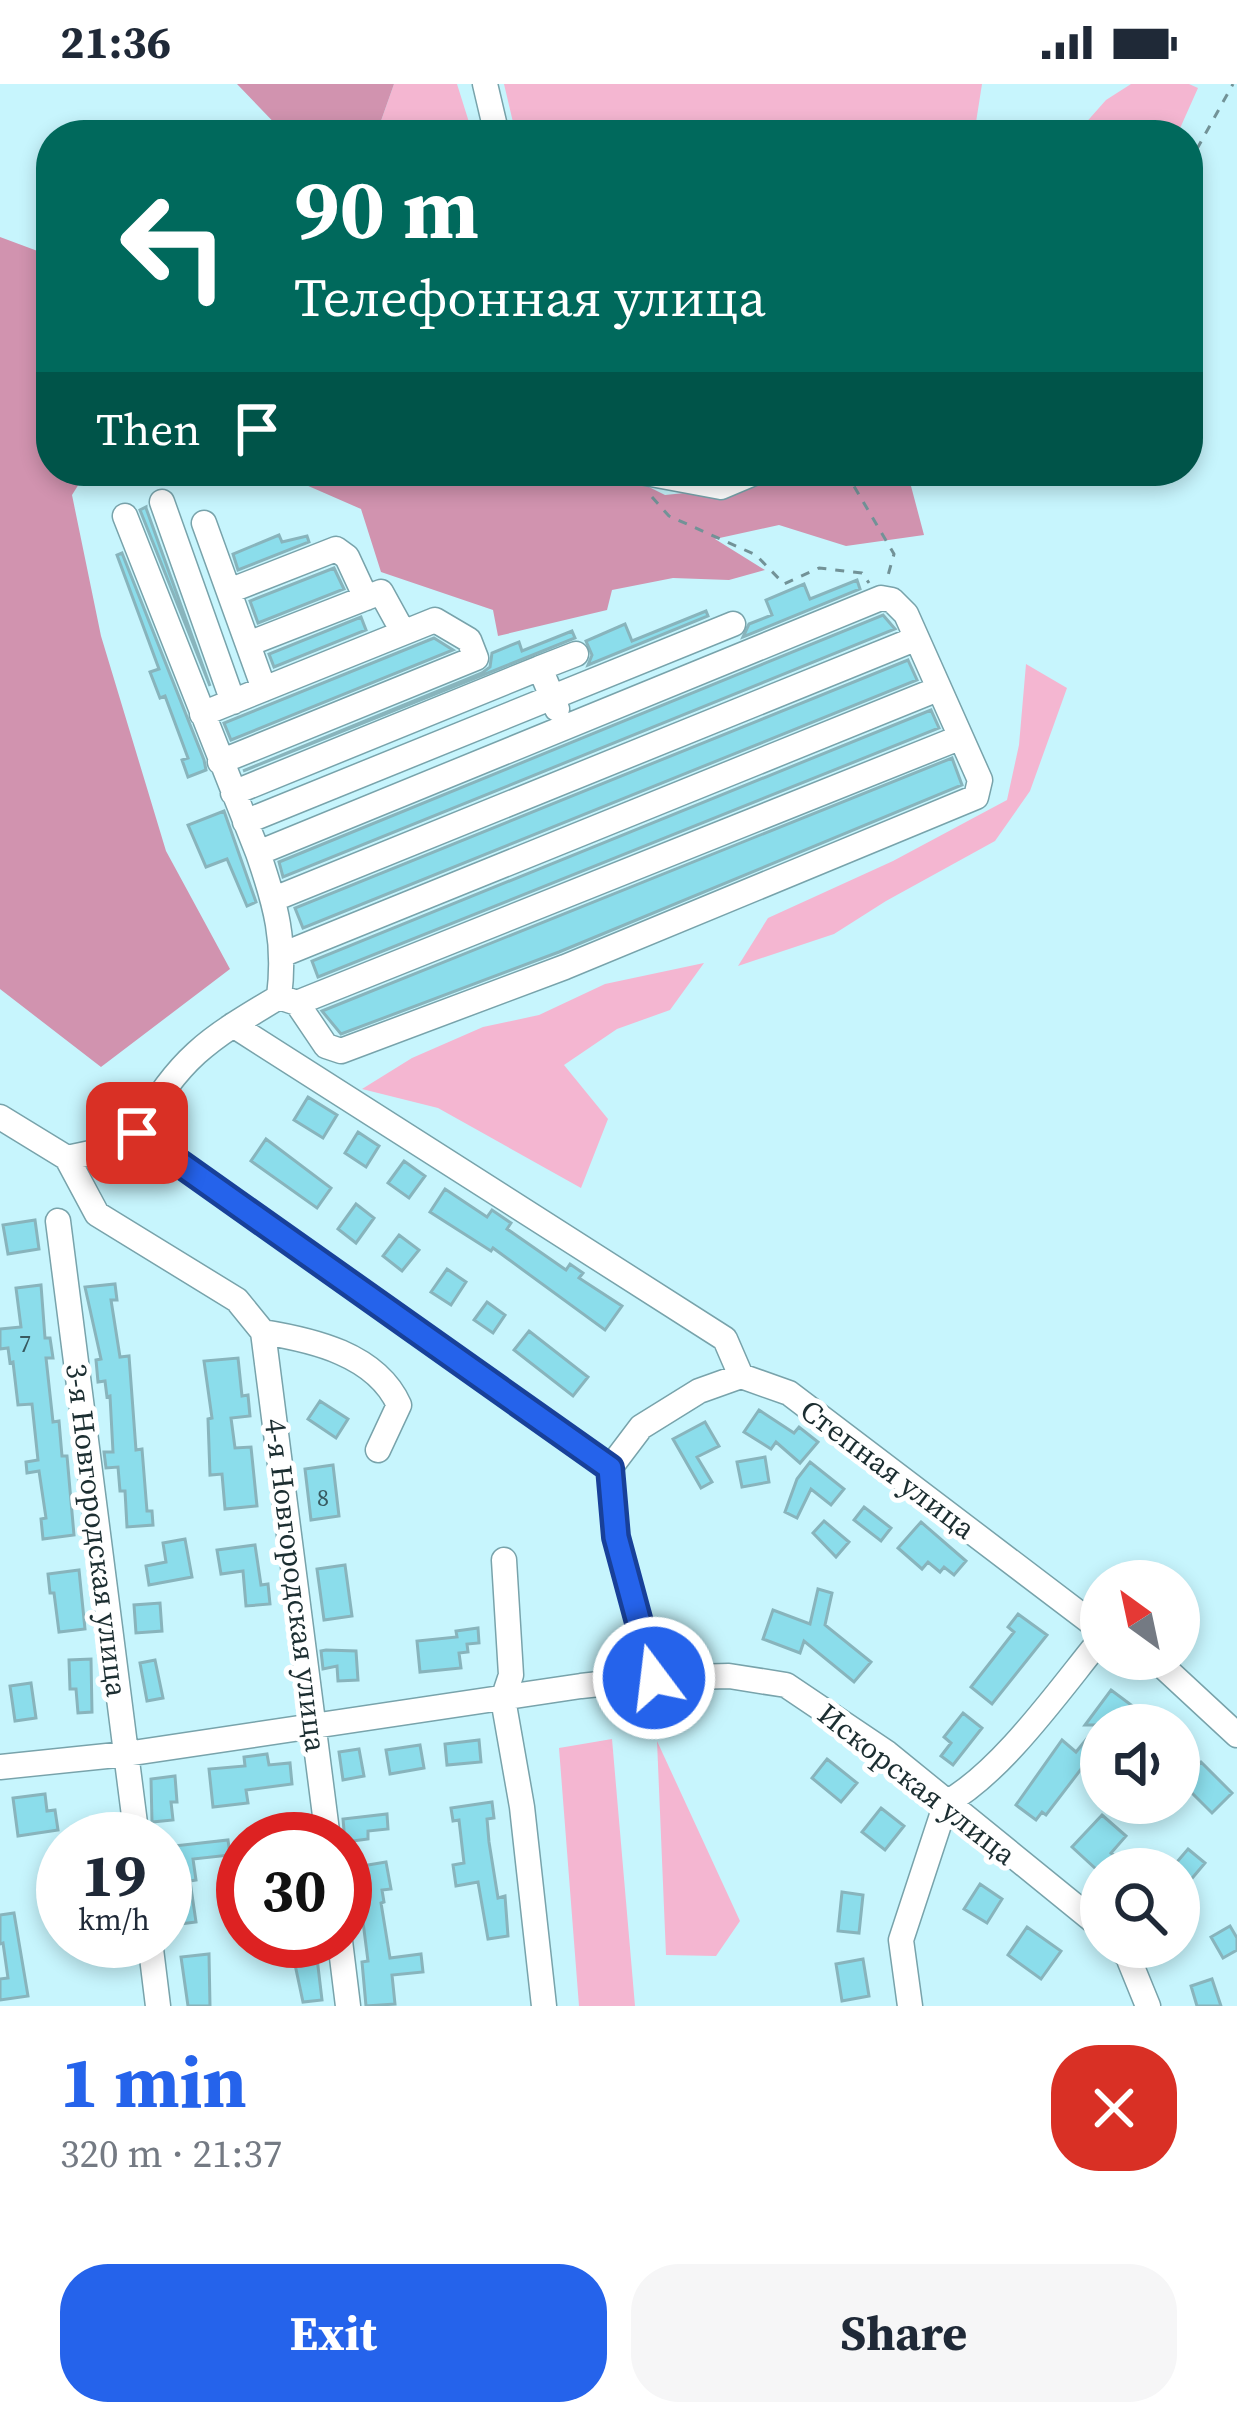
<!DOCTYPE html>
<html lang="en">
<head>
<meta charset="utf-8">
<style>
  body { margin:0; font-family:"Source Serif 4",serif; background:#f6f6f7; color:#1f2937; height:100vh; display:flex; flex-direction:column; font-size:45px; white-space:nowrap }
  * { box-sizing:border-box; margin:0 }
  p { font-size:39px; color:#747a83 }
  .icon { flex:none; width:66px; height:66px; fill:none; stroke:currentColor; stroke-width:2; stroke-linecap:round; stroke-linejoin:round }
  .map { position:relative; height:1922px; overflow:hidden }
  .details { display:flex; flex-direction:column; background:#fff; flex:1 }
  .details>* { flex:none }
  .hud { position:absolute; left:36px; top:36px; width:1167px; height:366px; border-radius:48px; box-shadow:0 6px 18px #0003; background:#00695c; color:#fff; overflow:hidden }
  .needle { width:78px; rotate:327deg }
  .controls { position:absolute; left:1080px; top:1476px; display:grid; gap:24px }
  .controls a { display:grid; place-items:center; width:120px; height:120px; border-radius:50%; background:#fff; box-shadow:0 6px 18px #0003; font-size:60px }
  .speed { position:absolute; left:36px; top:1728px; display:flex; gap:24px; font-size:60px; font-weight:700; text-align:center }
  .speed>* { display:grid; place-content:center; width:156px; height:156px; border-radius:50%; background:#fff; box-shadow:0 6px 18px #0003; line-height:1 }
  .speed small { font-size:30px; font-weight:400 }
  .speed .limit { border:18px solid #d22; background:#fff; color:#111 }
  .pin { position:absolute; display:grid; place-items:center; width:102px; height:102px; color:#fff; margin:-51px; border-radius:24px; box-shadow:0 6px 18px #0006 }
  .me { position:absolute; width:132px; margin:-66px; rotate:345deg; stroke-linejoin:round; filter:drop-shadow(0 0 9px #0008) }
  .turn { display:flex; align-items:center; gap:42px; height:252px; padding:0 60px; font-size:54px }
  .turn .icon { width:156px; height:156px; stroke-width:2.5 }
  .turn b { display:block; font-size:84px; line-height:102px }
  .then { display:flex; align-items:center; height:114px; padding:0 60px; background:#0003; gap:24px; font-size:45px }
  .round { display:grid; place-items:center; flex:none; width:126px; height:126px; border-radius:48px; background:#f6f6f7 }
  .summary { display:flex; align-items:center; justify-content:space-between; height:204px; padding:0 60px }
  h1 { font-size:72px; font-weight:700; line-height:90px; color:#2563eb }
  .cta { display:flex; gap:24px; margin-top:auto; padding:24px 60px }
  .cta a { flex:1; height:138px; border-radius:48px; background:#2563eb; color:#fff; font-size:48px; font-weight:700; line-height:138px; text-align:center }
  .cta a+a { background:#f6f6f7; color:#1f2937 }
  .status { display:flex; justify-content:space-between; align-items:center; height:84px; padding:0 60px; background:#fff; direction:ltr }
  .status svg { height:33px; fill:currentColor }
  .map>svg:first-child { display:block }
  .green { fill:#f4b6d1 }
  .forest { fill:#d193af }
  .building { fill:#8bddeb; stroke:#88b4bc; stroke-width:3 }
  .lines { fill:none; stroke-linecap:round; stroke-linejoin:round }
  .minor-casing { stroke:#78a3ab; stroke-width:27 }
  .path { stroke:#729297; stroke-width:3; stroke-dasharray:9 9; stroke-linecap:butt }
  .minor { stroke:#fff; stroke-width:24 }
  .route-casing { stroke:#184099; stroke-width:30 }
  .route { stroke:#2563eb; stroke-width:21 }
  .labels { text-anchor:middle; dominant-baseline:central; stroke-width:10; stroke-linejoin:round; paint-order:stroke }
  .number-label { font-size:24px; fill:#385a60 }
  .street-label { font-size:30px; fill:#1c2e31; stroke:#fff }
</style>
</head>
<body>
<div class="status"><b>21:36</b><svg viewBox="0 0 49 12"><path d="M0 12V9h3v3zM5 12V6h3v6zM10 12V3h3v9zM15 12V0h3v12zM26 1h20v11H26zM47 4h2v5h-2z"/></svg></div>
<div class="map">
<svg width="1237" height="1922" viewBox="0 0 1237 1922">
  <rect width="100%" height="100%" fill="#c7f5fd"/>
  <!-- green -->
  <path class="green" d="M394,0H457L473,51H376Z
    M504,0H982L974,51H516Z
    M1131,0H1189L1198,4L1177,51H1075L1106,16Z
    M1026,580L1067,604L1030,707L995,757L886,817L834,850L738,882L768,834L893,777L1007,716L1019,661Z
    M704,879L670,926L617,945L564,981L608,1035L581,1104L438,1024L362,1005L412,974L483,943L539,931L605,900Z
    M612,1655L635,1922H579L559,1664Z
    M657,1657L740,1837L716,1872L666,1871Z"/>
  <!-- forest -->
  <path class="forest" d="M237,0H394L376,51H286Z
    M0,153L51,172V387H87L72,411L101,552L166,767L230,885L101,983L0,905Z
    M292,387H617L665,411L814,396L837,387H907L924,451L846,462L779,441L715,455L765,486L729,496L673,494L612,506L607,526L498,552L493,526L381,488L361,425L290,394Z"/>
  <!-- building -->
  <path class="building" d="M146,423V424L210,602L140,426Z
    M279,451L282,458L307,452L309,458L238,486L233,470Z
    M122,469L204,676L206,686L188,693L182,676L188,674L165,612L160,614L150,588L159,585L117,471Z
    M334,484L344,505L258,539L250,517Z
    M857,496L860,505L743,553L749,540L772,531L766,516L804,500L810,515Z
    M706,527L708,532L588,581L592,571L586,557L625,540L632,557Z
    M883,531L895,545L283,793L279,778Z
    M361,533L366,546L274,583L269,570Z
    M572,547L575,554L243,687L482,589L490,583L492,569L519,558L522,567Z
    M434,554L453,566L231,656L224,639Z
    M908,576L917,596L303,844L295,824Z
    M931,626L939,644L318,893L312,877Z
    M952,674L962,701L559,868L341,950L322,927Z
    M224,727L256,818L247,822L227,775L206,783L188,741Z
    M308,1013L337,1031L323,1054L294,1036Z
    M358,1048L379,1062L366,1083L345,1069Z
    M266,1055L331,1104L317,1124L251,1077Z
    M404,1077L425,1092L409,1114L388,1099Z
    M445,1105L487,1133L492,1126L511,1139L507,1145L566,1186L570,1180L583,1189L579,1194L622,1222L605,1246L493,1164L491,1167L430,1128Z
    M356,1120L374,1134L356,1159L338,1145Z
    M35,1136L39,1165L8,1170L3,1141Z
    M399,1151L419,1166L402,1187L383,1172Z
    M447,1185L466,1198L451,1221L431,1208Z
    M115,1200L117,1216H111L120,1273L129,1272L136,1366L142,1365L147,1427H152L153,1441L127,1443L125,1407H120L118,1383L106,1384L104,1368H113L110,1312L107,1313L105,1297L98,1298L96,1276L101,1275L85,1203Z
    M41,1201L45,1254H50L53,1274H46L53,1338L59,1337L62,1372H67L74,1451L43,1455L41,1435L46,1434L39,1387L27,1389L26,1378L38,1376L32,1320L18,1321L13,1278L10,1279L8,1264L0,1265V1245L21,1243L16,1204Z
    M487,1218L505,1231L493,1249L474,1236Z
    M529,1247L588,1293L573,1312L514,1266Z
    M238,1274L242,1312L248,1311L250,1332L231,1334L235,1364L251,1363L257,1422L225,1425L222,1390L210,1391L208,1335L212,1334L204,1277Z
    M320,1317L348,1335L336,1354L308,1335Z
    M759,1326L794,1349L799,1343L818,1358L800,1379L776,1358L771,1365L744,1348Z
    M705,1338L719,1362L697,1373L712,1398L701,1404L673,1355Z
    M765,1373L769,1398L742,1403L737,1378Z
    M810,1378L844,1405L831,1421L811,1405L797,1434L785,1428L797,1395Z
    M333,1381L339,1432L311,1436L305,1385Z
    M864,1423L891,1444L881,1457L854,1436Z
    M824,1437L849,1458L836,1473L813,1449Z
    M921,1438L966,1477L954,1491L944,1483L940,1488L928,1478L922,1485L898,1464Z
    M185,1455L192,1493L149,1501L146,1482L166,1478L163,1459Z
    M255,1461L261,1501L268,1500L270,1520L246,1522L243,1487L221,1490L217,1466Z
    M345,1481L352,1532L324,1536L317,1485Z
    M79,1486L85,1545L59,1548L54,1509H50L48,1490Z
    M818,1505L832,1509L825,1541L871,1578L854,1598L804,1557L800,1569L763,1555L773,1526L810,1540Z
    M160,1519L162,1547L136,1549L134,1521Z
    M1018,1530L1047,1551L992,1620L971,1603L1014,1548L1008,1543Z
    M478,1544L479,1559L467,1560L468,1568L459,1569L461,1584L420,1588L417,1557L457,1553L456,1547Z
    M326,1566L356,1567L358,1596L338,1597L337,1582L323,1585L321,1567Z
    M91,1575L92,1628L78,1629L76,1605H70L69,1576Z
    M155,1576L163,1614L147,1617L140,1579Z
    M31,1599L36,1634L15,1637L10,1602Z
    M1111,1606L1138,1626L1128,1641H1101V1659L1046,1731L1042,1728L1036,1736L1016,1721L1062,1656L1076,1668L1098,1641H1085Z
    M963,1629L982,1644L953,1681L941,1672L951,1659L944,1653Z
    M479,1656L481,1678L447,1681L445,1660Z
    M420,1661L424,1684L390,1690L386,1666Z
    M359,1665L364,1692L343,1696L339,1668Z
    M267,1670L269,1681L290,1679L292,1700L246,1706L248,1719L213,1723L209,1685L245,1682L244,1673Z
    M827,1675L857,1699L841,1718L812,1694Z
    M1201,1678L1232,1709L1212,1729L1181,1698Z
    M175,1692L177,1718H171L173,1736L152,1738L151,1695Z
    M45,1710L47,1727L55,1726L58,1746L18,1752L13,1714Z
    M492,1718L494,1734L487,1735L489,1758L498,1814L505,1812L508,1852L488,1855L478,1798L456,1802L453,1781L464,1779L459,1736L453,1737L451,1724Z
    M881,1724L904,1742L885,1766L862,1748Z
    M387,1730L388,1745L368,1747V1755L345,1758L343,1735Z
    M1102,1731L1126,1752L1111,1769L1130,1785H1096L1072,1763Z
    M228,1756L230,1771L193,1775L196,1796L190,1797L196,1838L172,1841L170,1823L165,1824V1810H170L165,1763Z
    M1188,1765L1205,1779L1188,1799L1179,1791V1785H1171Z
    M386,1778L391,1805L382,1806L384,1818L381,1819L390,1874L421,1870L423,1888L392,1891L395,1920L366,1922L362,1878L368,1877L356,1783Z
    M980,1800L1002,1815L987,1839L964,1825Z
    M842,1808L863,1811L859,1849L838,1847Z
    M14,1829L28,1912L0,1916V1895L8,1894L3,1859L0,1860V1831Z
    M1230,1842L1237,1854V1866L1223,1874L1211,1853Z
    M1027,1843L1061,1867L1041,1895L1008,1871Z
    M290,1857H315L322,1916L303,1918Z
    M209,1870L210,1922H188L181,1873Z
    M863,1875L869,1912L842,1917L836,1880Z
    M1212,1895L1221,1922H1197L1191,1902Z"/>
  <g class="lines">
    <!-- minor casing -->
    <g class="minor-casing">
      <path id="minor" d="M485,0L497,51
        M635,387L721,403L759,387
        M162,418L233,618
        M125,432L258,769C276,821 286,858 279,913C205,957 180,973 137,1049
        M204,439L264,605
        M229,507L336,465L347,473L366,514
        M248,560L381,508L403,548
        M540,584L576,570
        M202,630L435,536L469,556L476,574L220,678
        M233,709L540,584L557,625
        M245,738L733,540
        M258,769L881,514L892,516L906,530L980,696L976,713L565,883L341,967L326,962L297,919
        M274,815L915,555
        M284,870L938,605
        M279,913L297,919L959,654
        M233,941L725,1255L741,1292
        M0,1033L67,1074L100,1067L137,1049
        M137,1049L610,1384
        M67,1074L97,1130L237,1216L263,1248C312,1256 376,1270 399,1321L378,1366
        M58,1137L137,1755
        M263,1248L328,1755
        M504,1476L511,1591L503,1615L522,1723L544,1922
        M1155,1575L1237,1651
        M654,1594L616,1453L610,1384L641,1343L699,1307L741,1292L789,1309L1101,1546
        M0,1683L126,1670L581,1602L654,1594L729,1592L786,1601L887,1669L1101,1843
        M150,1857L158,1922
        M340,1857L348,1922
        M1119,1863L1128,1873L1148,1922
        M910,1922L901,1856L946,1719C1002,1688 1060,1605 1101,1555"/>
    </g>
    <!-- path -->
    <path class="path" d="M1188,81L1233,0
      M845,387L894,470L887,495
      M652,413L669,432L756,471L784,500L819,484L862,489L869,499"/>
    <!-- minor -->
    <use href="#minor" class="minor"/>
  </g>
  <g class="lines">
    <!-- route casing -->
    <g class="route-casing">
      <path id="route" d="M137,1049L610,1384L616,1453L654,1594"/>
    </g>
    <!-- route -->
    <use href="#route" class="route"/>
  </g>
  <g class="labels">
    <!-- number labels -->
    <g class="number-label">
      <text x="25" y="1259">7</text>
      <text x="323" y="1413">8</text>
    </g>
    <!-- street labels -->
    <g class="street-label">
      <text transform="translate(888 1385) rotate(37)">Степная улица</text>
      <text transform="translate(97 1446) rotate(83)">3-я Новгородская улица</text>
      <text transform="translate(296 1501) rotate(83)">4-я Новгородская улица</text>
      <text transform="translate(917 1700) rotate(38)">Искорская улица</text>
    </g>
  </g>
</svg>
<div class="controls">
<a><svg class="needle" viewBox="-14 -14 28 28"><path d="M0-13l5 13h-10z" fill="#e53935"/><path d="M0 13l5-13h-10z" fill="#747a83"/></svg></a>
<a><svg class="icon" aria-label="sound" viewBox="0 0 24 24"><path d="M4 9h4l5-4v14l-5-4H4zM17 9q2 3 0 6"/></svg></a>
<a><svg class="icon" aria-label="search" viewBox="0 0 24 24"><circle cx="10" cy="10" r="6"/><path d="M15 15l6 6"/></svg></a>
</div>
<div class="speed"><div>19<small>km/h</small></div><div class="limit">30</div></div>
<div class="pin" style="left:137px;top:1049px;background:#d93025"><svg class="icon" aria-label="arrive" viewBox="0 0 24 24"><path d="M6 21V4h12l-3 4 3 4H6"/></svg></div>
<svg class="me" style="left:654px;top:1594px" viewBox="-20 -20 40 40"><circle r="17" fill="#2563eb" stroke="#fff" stroke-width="3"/><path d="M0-11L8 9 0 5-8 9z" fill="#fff"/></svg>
<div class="hud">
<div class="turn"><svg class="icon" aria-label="left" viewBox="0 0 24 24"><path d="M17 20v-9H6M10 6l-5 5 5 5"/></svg><div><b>90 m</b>Телефонная улица</div></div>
<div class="then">Then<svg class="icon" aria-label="arrive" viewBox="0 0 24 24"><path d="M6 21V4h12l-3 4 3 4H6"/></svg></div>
</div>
</div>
<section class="details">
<div class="summary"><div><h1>1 min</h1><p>320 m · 21:37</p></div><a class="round" style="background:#d93025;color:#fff"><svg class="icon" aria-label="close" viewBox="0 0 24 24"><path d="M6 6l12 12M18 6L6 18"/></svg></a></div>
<div class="cta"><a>Exit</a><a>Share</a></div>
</section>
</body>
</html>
